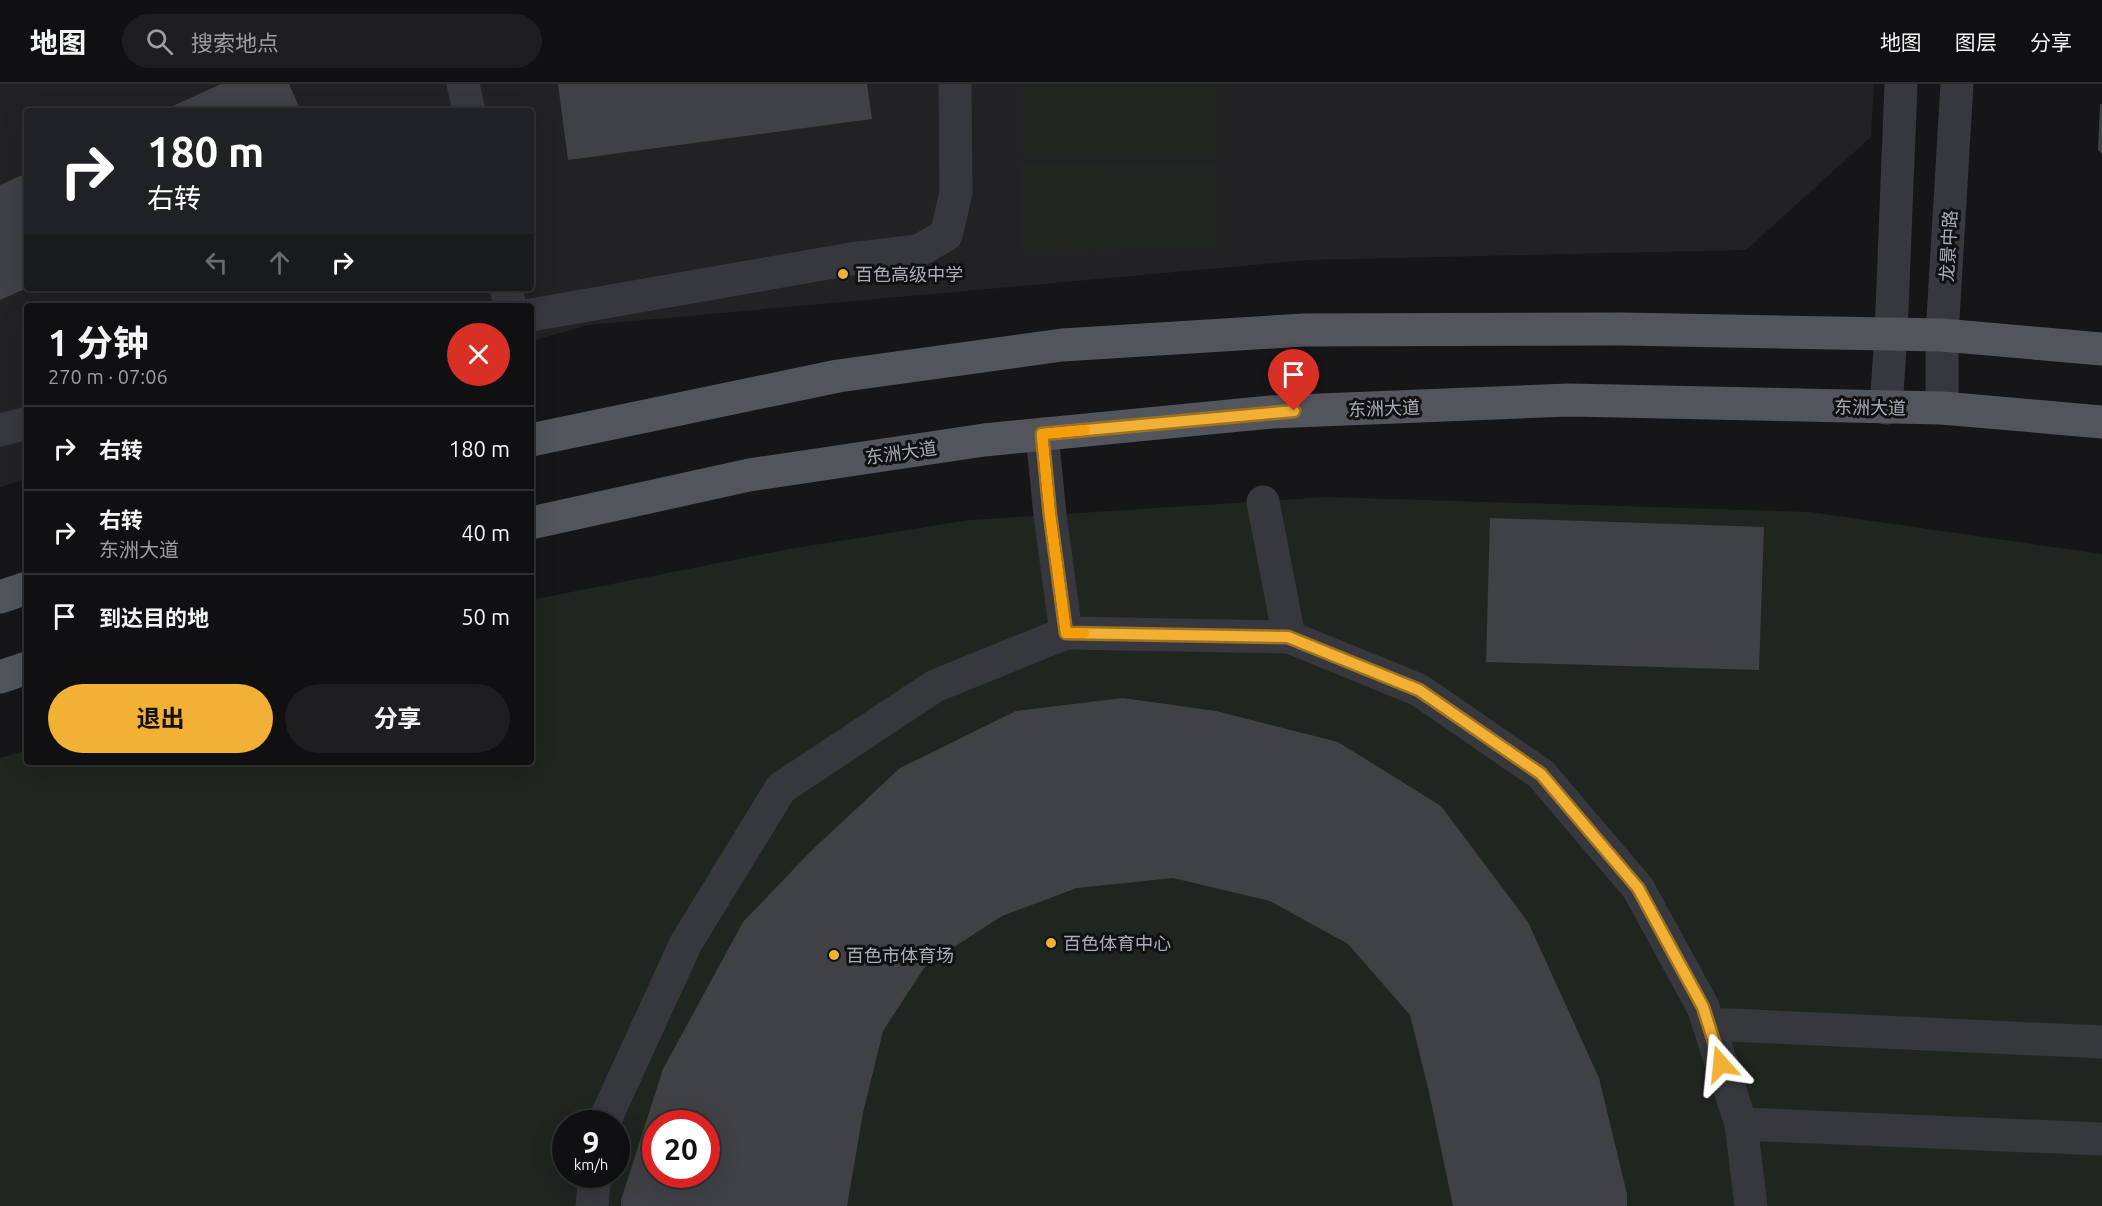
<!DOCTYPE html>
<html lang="zh">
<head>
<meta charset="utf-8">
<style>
  body { margin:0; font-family:Ubuntu,"Noto Sans SC",sans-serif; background:#1e1e20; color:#f1f3f6; height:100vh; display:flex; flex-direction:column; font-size:22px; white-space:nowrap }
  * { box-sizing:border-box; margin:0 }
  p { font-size:20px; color:#9c9d9f }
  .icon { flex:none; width:33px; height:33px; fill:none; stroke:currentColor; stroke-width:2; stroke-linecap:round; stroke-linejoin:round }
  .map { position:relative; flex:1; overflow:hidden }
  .details { position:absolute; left:24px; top:219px; width:510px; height:462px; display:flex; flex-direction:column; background:#101012; border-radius:6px; box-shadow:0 6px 24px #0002,0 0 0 2px #303032 }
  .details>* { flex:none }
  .top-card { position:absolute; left:24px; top:24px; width:510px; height:183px; border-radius:6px; box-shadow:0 6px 24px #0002,0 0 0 2px #303032; background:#202124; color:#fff; overflow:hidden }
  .speed { position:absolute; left:552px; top:1026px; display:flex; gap:12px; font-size:30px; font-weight:700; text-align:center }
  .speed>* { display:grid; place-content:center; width:78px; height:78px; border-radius:50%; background:#101012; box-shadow:0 6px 24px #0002,0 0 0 2px #303032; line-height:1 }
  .speed small { font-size:15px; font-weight:400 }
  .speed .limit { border:9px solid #d22; background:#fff; color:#111 }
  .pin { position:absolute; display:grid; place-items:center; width:51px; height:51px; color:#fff; margin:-62px -26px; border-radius:50% 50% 50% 0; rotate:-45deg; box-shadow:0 0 6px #0007 }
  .pin .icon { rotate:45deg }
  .me { position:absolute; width:66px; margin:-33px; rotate:342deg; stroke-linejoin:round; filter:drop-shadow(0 0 4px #0008) }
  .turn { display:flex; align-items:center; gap:21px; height:126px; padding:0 24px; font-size:27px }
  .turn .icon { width:78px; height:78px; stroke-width:2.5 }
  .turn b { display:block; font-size:42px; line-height:51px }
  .lanes { display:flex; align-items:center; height:57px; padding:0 24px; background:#0003; justify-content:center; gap:30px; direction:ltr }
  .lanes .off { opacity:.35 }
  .round { display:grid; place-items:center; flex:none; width:63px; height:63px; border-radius:32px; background:#1e1e20 }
  .head { display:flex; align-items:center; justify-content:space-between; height:102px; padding:0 24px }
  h1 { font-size:36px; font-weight:700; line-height:45px }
  .cta { display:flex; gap:12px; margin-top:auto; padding:12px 24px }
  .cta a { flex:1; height:69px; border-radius:36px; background:#f2b134; color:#111; font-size:24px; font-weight:700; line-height:69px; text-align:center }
  .cta a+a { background:#1e1e20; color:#f1f3f6 }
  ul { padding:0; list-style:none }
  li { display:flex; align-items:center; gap:18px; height:84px; padding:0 24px; border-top:2px solid #303032 }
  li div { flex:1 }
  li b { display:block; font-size:22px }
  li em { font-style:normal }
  header { display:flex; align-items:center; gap:36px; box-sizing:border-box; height:84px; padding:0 30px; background:#101012; border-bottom:2px solid #303032 }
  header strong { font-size:28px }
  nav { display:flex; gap:33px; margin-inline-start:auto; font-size:21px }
  .search { width:420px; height:54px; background:#1e1e20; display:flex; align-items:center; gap:15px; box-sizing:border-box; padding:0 21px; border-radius:33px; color:#9c9d9f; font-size:22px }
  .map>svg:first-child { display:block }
  .built { fill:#222225; fill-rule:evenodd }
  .green { fill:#1e261f; fill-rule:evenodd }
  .building { fill:#404145; fill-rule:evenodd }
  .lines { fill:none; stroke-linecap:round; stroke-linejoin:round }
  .minor { stroke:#37383d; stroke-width:33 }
  .major { stroke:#53555c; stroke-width:33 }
  .route-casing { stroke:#9d7322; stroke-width:15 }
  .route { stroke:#f2b134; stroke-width:10 }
  .slow { stroke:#f59e0b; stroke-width:10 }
  .poi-dot { fill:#f2b134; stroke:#111113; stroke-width:2 }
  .labels { text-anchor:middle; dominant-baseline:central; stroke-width:6; stroke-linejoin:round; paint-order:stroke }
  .street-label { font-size:18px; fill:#a8adb8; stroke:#111113 }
  .poi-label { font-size:18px; fill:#a8adb8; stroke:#111113; text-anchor:start }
</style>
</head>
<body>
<header>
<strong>地图</strong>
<div class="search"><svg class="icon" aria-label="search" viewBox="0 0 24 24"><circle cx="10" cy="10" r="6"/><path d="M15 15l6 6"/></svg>搜索地点</div>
<nav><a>地图</a><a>图层</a><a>分享</a></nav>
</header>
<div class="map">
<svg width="2102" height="1122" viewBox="0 0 2102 1122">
  <rect width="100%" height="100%" fill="#161618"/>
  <!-- built -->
  <path class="built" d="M0,0H1874L1871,53L1746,166L1308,176L589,241L531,257V222H27V395L0,403ZM27,27H531V204H27Z"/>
  <!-- green -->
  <path class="green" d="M1021,0H1216V71L1022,72Z
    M1216,79V164L1021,166V80Z
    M1328,413L1810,428L2102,470V1122H0V674L27,666V678H531V516L789,465L970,436ZM566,1040H616V1090H566ZM656,1040H706V1090H656Z"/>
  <!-- building -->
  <path class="building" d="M221,0H289L301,27H162Z
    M558,0H867L872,35L568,76Z
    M2100,20H2102V70L2098,66Z
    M27,89V204L0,216V101Z
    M1490,434L1764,443L1759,586L1486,578Z
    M1123,614L1216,627L1338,658L1441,722L1528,838L1599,994L1627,1110V1122H1453L1429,1008L1410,931L1348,860L1270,817L1173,794L1077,804L1002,832L926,881L883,947L863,1029L847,1122H621V1116L663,985L743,838L811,767L900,684L1016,627ZM656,1040H706V1090H656Z"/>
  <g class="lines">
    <!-- minor -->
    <path class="minor" d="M463,0L469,27
      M506,204L510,222
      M531,231L851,175L918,167L946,151L956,109L955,0
      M1886,324L1891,250L1901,0
      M1942,324V251L1957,0
      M0,346L27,339
      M1042,350L1050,431L1066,549
      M1263,418L1289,553
      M1708,940L2102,958
      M603,1040L686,859L781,704L935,602L1066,549L1289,553L1419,606L1541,690L1638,804L1703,923L1741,1040L1751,1122
      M1741,1040L2102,1055
      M592,1122L595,1090"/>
    <!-- major -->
    <path class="major" d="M531,356L838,292L1062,261L1304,246L1623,245L1942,251L2102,265
      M531,439L749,391L984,356L1271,328L1569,316L1942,324L2102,338
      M0,513L27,504
      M0,593L27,584"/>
  </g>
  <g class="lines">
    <!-- route casing -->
    <g class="route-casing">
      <path id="route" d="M1294,327L1042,350L1050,431L1066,549L1288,553L1419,606L1541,690L1638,804L1703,923L1721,980"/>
    </g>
    <!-- route -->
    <use href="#route" class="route"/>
    <!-- slow -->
    <path class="slow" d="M1084,549H1066L1050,431L1042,350L1085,346"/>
  </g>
  <!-- markers -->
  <g class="poi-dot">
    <circle cx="843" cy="190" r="6"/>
    <circle cx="1051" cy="859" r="6"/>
    <circle cx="834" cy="871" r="6"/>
  </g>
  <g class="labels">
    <!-- street labels -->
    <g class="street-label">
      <text transform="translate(1948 162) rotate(-87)">龙景中路</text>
      <text transform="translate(1870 323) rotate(1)">东洲大道</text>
      <text transform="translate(1384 324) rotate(-2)">东洲大道</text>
      <text transform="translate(901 368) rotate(-8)">东洲大道</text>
    </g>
    <!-- poi labels -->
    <g class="poi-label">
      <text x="855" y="190">百色高级中学</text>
      <text x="1063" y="859">百色体育中心</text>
      <text x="846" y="871">百色市体育场</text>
    </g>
  </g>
</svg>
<div class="speed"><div>9<small>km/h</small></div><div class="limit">20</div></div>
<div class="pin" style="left:1294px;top:327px;background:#d93025"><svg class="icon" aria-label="arrive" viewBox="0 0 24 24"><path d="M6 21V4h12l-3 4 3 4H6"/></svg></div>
<svg class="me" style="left:1721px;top:980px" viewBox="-20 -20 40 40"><path d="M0-17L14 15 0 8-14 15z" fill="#f2b134" stroke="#fff" stroke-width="4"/></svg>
<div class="top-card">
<div class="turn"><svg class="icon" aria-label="right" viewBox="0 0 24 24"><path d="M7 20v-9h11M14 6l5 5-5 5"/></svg><div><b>180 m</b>右转</div></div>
<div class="lanes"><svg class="icon off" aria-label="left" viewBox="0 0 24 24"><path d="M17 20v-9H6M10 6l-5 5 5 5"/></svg><svg class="icon off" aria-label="ahead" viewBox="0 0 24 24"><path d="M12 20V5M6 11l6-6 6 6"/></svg><svg class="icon" aria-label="right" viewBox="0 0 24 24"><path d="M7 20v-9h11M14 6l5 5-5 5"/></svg></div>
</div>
<section class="details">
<div class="head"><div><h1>1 分钟</h1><p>270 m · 07:06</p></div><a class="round" style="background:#d93025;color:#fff"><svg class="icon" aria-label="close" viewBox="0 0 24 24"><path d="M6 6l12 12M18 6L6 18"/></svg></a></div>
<ul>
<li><svg class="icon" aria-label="right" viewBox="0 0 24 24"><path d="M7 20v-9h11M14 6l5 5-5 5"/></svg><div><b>右转</b></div><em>180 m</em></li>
<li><svg class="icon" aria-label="right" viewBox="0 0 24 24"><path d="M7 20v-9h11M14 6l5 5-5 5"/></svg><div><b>右转</b><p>东洲大道</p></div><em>40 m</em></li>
<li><svg class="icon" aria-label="arrive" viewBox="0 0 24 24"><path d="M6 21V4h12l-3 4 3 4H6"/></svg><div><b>到达目的地</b></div><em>50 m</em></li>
</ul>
<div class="cta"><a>退出</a><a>分享</a></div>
</section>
</div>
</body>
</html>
